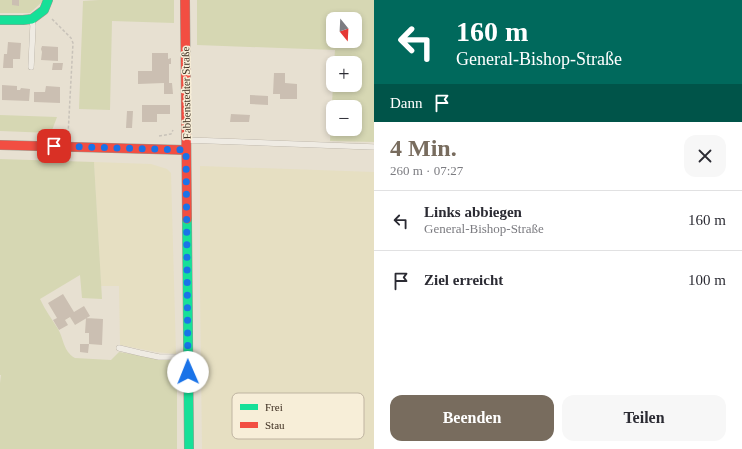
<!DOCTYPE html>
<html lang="de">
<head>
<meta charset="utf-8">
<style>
  body { margin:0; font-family:Georgia,serif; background:#f7f7f7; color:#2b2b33; height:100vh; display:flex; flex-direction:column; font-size:15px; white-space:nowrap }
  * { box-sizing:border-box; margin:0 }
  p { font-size:13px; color:#7c7c81 }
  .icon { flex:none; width:22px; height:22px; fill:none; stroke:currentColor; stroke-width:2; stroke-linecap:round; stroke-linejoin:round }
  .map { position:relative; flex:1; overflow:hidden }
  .panel { display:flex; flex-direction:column; background:#fff; width:368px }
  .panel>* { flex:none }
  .top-card { background:#00695c; color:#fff; overflow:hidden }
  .needle { width:26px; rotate:162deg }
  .tools { position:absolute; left:326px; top:12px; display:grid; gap:8px }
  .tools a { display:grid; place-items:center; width:36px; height:36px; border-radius:8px; background:#fff; box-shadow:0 2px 6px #0003; font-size:20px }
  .pin { position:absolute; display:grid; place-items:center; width:34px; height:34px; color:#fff; margin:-17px; border-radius:8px; box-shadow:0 2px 6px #0006 }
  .me { position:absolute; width:44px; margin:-22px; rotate:359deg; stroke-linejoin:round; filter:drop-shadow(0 0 3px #0008) }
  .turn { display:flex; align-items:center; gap:14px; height:84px; padding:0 16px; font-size:18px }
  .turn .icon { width:52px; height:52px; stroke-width:2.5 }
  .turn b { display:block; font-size:28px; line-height:34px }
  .then { display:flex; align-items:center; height:38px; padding:0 16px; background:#0003; gap:8px; font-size:15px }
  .round { display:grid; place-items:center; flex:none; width:42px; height:42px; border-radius:12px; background:#f7f7f7 }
  .summary { display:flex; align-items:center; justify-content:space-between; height:68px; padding:0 16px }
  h1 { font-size:24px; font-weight:700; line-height:30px; color:#786c5e }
  .cta { display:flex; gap:8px; margin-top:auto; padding:8px 16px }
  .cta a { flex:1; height:46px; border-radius:12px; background:#786c5e; color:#fff; font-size:16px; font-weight:700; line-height:46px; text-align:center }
  .cta a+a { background:#f7f7f7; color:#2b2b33 }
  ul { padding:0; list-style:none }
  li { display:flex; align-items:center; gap:12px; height:60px; padding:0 16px; border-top:1px solid #e1e1e2 }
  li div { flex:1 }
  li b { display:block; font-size:15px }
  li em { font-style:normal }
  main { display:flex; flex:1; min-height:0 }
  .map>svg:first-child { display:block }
  .farmland { fill:#e6dfc2 }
  .green { fill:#d6d7b3; fill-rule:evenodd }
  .building { fill:#cbbfb2 }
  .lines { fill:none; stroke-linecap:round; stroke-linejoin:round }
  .lane-casing { stroke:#ada599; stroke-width:6 }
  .fast-casing { stroke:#9c958a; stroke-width:10 }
  .jam-casing { stroke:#9c958a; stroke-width:10 }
  .path { stroke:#c8c2b9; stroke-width:1.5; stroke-dasharray:3 2; stroke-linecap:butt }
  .lane { stroke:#efebe3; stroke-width:5.5 }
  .fast { stroke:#16e098; stroke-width:9 }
  .jam { stroke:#f24e42; stroke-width:9 }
  .route { stroke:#1a73e8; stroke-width:7; stroke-dasharray:0 12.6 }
  .labels { text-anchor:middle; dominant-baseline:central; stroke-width:3; stroke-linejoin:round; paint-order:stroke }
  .street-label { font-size:11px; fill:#3d2e20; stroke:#f7eed8 }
  .key { fill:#f7eed8; stroke:#bfb4a1; stroke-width:1 }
  .key-label { font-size:11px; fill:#3d2e20 }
</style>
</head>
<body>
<main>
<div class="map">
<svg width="374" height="449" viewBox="0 0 374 449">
  <rect width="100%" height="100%" fill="#e7e0d1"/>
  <!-- farmland -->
  <path class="farmland" d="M94,162L151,164L167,169L171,173L176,354L156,352L120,345L119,286H101Z
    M200,166L374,172V449H202L200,287Z"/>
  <!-- green -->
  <path class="green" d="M0,0H43L42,2L30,13H0Z
    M99,0H174V23L112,21L110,110L79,109L83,1Z
    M197,0H374V142L330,141L333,85H355V63H334L335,50L197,45ZM333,19H355V41H333ZM333,107H355V129H333Z
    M0,115L57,117L51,133L0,131Z
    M0,159L94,162L102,299L82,298L80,275L40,299C45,310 52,319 58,329C64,339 63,351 75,358L111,360L119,352L162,359L177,360V449H0V383L1,375H0Z"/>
  <!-- building -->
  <path class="building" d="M12,0H19V6L12,5Z
    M8,42L21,43L20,59H13V68H3L4,54H7Z
    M42,46L58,47V61L41,60L42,52L41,49Z
    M152,53H168V59L171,58V64H169V83H172L173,94H164V83L138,84V71H152Z
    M53,63H63L62,70H52Z
    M274,73H285V83L297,84V99H280V94H273Z
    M2,85L17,86V90H20L21,88L30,89L29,101L2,100Z
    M46,86L60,87V103L34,102V92H45Z
    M250,95L268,96V105L250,104Z
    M142,105H170V114H157V122H142Z
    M127,111H133L132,128H126Z
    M231,114L250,115L249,122H230Z
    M63,294L74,312L84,306L90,316L75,325L70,317L65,320L68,325L59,330L53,320L57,318L48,303Z
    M86,318L103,319L102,345L89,344V333H85Z
    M80,344H89L88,353L80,352Z"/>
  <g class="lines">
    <!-- lane casing -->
    <g class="lane-casing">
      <path id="lane" d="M31,67L33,26L32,19
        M186,140L374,147
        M119,348L140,353L159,357H188"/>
    </g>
    <!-- fast casing -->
    <g class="fast-casing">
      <path id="fast" d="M0,20H23L32,19L44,10L48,0
        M187,219L189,449"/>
    </g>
    <!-- jam casing -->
    <g class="jam-casing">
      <path id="jam" d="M185,0L187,219
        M0,145L186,150"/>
    </g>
    <!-- path -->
    <path class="path" d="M52,19L71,38L73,43L68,135
      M159,136L171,134L173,130"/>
    <!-- lane -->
    <use href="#lane" class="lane"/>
    <!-- fast -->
    <use href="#fast" class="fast"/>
    <!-- jam -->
    <use href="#jam" class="jam"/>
  </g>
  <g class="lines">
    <!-- route -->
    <path class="route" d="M54,146L186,150L188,372"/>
  </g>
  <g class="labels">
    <!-- street labels -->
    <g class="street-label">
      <text transform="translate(186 93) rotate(-91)">Fabbenstedter Straße</text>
    </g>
  </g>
  <!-- legend -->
  <rect x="232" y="393" width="132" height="46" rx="6" class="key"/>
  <rect x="240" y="404" width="18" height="6" fill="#16e098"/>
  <rect x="240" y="422" width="18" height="6" fill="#f24e42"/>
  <g class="key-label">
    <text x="265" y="411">Frei</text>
    <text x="265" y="429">Stau</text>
  </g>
</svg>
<div class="tools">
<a><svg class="needle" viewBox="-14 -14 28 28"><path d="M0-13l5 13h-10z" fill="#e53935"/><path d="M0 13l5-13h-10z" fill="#7c7c81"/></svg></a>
<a>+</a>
<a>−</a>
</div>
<div class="pin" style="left:54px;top:146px;background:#d93025"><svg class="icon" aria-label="arrive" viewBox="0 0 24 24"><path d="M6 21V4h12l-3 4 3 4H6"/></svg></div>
<svg class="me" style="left:188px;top:372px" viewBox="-20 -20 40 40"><circle r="19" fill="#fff"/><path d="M0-13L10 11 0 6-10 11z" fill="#1a73e8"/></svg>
</div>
<section class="panel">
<div class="top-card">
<div class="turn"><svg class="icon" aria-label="left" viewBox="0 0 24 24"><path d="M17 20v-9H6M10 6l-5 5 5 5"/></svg><div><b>160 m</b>General-Bishop-Straße</div></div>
<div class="then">Dann<svg class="icon" aria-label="arrive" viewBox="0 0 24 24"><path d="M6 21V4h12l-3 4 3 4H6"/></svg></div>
</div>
<div class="summary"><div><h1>4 Min.</h1><p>260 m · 07:27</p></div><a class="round"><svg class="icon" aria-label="close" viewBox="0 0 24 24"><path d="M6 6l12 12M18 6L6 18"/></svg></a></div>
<ul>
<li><svg class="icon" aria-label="left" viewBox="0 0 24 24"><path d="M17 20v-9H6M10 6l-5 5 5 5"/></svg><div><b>Links abbiegen</b><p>General-Bishop-Straße</p></div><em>160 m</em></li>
<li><svg class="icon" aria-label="arrive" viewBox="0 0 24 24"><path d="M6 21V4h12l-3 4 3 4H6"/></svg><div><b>Ziel erreicht</b></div><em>100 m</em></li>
</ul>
<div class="cta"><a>Beenden</a><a>Teilen</a></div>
</section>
</main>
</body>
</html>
